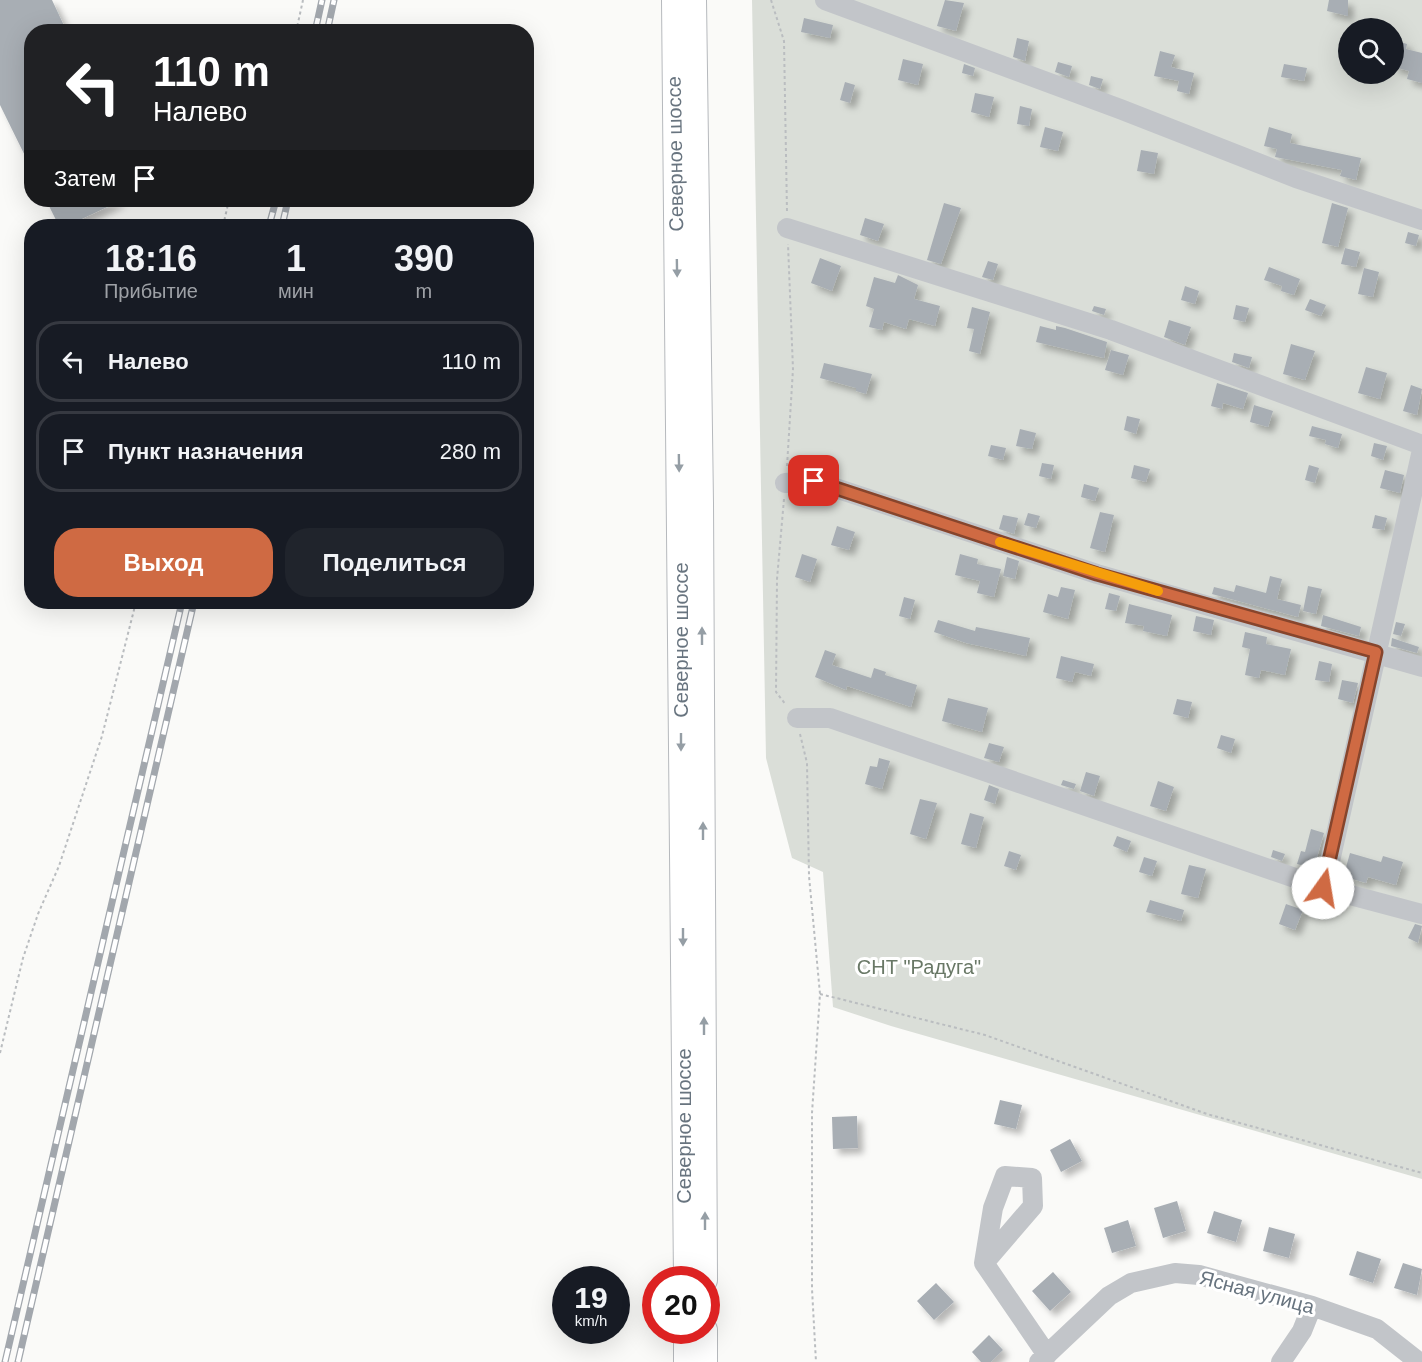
<!DOCTYPE html>
<html lang="ru">
<head>
<meta charset="utf-8">
<style>
  body { margin:0; font-family:Helvetica,sans-serif; background:#20242c; color:#f1f3f6; height:100vh; display:flex; flex-direction:column; font-size:22px; white-space:nowrap }
  * { box-sizing:border-box; margin:0 }
  p { font-size:20px; color:#9ea1a6 }
  .icon { flex:none; width:33px; height:33px; fill:none; stroke:currentColor; stroke-width:2; stroke-linecap:round; stroke-linejoin:round }
  .map { position:relative; flex:1; overflow:hidden }
  .side { position:absolute; left:24px; top:219px; width:510px; height:390px; display:flex; flex-direction:column; background:#171b24; border-radius:24px; box-shadow:0 6px 24px #0002 }
  .side>* { flex:none }
  .banner { position:absolute; left:24px; top:24px; width:510px; height:183px; border-radius:24px; box-shadow:0 6px 24px #0002; background:#202124; color:#fff; overflow:hidden }
  .buttons { position:absolute; left:1338px; top:18px; display:grid; gap:12px }
  .buttons a { display:grid; place-items:center; width:66px; height:66px; border-radius:50%; background:#171b24; box-shadow:0 6px 24px #0002; font-size:30px }
  .speed { position:absolute; left:552px; top:1266px; display:flex; gap:12px; font-size:30px; font-weight:700; text-align:center }
  .speed>* { display:grid; place-content:center; width:78px; height:78px; border-radius:50%; background:#171b24; box-shadow:0 6px 24px #0002; line-height:1 }
  .speed small { font-size:15px; font-weight:400 }
  .speed .limit { border:9px solid #d22; background:#fff; color:#111 }
  .pin { position:absolute; display:grid; place-items:center; width:51px; height:51px; color:#fff; margin:-26px; border-radius:12px; box-shadow:0 3px 9px #0006 }
  .me { position:absolute; width:66px; margin:-33px; rotate:13deg; stroke-linejoin:round; filter:drop-shadow(0 0 4px #0008) }
  .turn { display:flex; align-items:center; gap:21px; height:126px; padding:0 30px; font-size:27px }
  .turn .icon { width:78px; height:78px; stroke-width:2.5 }
  .turn b { display:block; font-size:42px; line-height:51px }
  .then { display:flex; align-items:center; height:57px; padding:0 30px; background:#0003; gap:12px; font-size:22px }
  .eta { display:flex; justify-content:space-evenly; align-items:center; height:102px; text-align:center }
  .eta b { font-size:36px; font-weight:700; line-height:42px }
  .action { display:flex; gap:12px; margin-top:auto; padding:12px 30px }
  .action a { flex:1; height:69px; border-radius:24px; background:#cf6a43; color:#fff; font-size:24px; font-weight:700; line-height:69px; text-align:center }
  .action a+a { background:#20242c; color:#f1f3f6 }
  ul { padding:0; list-style:none }
  li { display:flex; align-items:center; gap:18px; height:81px; margin:0 12px 9px; padding:0 18px; border:3px solid #363941; border-radius:24px }
  li div { flex:1 }
  li b { display:block; font-size:22px }
  li em { font-style:normal }
  .map>svg:first-child { display:block }
  .green { fill:#daded8; fill-rule:evenodd }
  .building { fill:#a8aeb4; filter:url(#shadow) }
  .lines { fill:none; stroke-linecap:round; stroke-linejoin:round }
  .major-casing { stroke:#b6b9bd; stroke-width:26 }
  .path { stroke:#babdc0; stroke-width:2; stroke-dasharray:3 3; stroke-linecap:butt }
  .minor { stroke:#c2c5c9; stroke-width:20 }
  .major { stroke:#fff; stroke-width:24 }
  .rail-casing { stroke:#a2a7ad; stroke-width:7 }
  .rail { stroke:#fff; stroke-width:4.5; stroke-dasharray:14; stroke-linecap:butt }
  .oneway { fill:#959ea5 }
  .route-casing { stroke:#87452c; stroke-width:15 }
  .route { stroke:#cf6a43; stroke-width:10 }
  .slow { stroke:#f59e0b; stroke-width:10 }
  .labels { text-anchor:middle; dominant-baseline:central; stroke-width:6; stroke-linejoin:round; paint-order:stroke }
  .street-label { font-size:20px; fill:#68747f; stroke:#fff }
  .park-label { font-size:20px; fill:#697866; stroke:#fff }
</style>
</head>
<body>
<div class="map">
<svg width="1422" height="1362" viewBox="0 0 1422 1362">
  <defs>
    <filter id="shadow"><feDropShadow dx="5.5" dy="5.5" stdDeviation="3" flood-color="#0004"/></filter>
  </defs>
  <rect width="100%" height="100%" fill="#fafaf8"/>
  <!-- green -->
  <path class="green" d="M752,0H1422V1179L891,1026L833,1007L823,872L792,858L766,758ZM1348,28H1394V74H1348Z"/>
  <!-- building -->
  <path class="building" d="M0,0H52L67,32H32V170L0,105Z
    M945,0L964,3L956,31L937,26Z
    M1329,0H1348V16L1327,11Z
    M804,18L833,25L830,38L801,32Z
    M1017,38L1029,41L1025,61L1013,57Z
    M1394,40L1407,44L1406,49L1422,53V83L1407,79L1409,71L1394,67Z
    M1160,51L1175,55L1171,67L1194,73L1189,94L1177,91L1179,81L1154,76Z
    M903,59L923,64L918,85L898,80Z
    M1058,62L1072,66L1069,77L1055,72Z
    M964,64L975,68L973,76L962,73Z
    M1284,64L1307,68L1304,81L1281,77Z
    M1091,76L1103,79L1100,89L1089,85Z
    M845,82L855,85L850,103L840,100Z
    M975,93L994,97L989,117L971,112Z
    M1020,106L1032,109L1029,126L1017,124Z
    M1045,127L1063,132L1058,151L1040,147Z
    M1269,127L1292,134L1290,143L1361,158L1356,180L1340,176L1342,170L1275,157L1277,149L1264,146Z
    M1141,150L1158,153L1154,174L1137,171Z
    M46,200H122L67,226H59Z
    M944,203L961,208L941,264L927,260Z
    M1332,203L1348,208L1338,247L1322,243Z
    M865,218L884,224L878,241L860,235Z
    M1408,232L1419,235L1416,246L1405,243Z
    M1345,248L1360,252L1356,267L1341,264Z
    M820,258L841,266L832,291L811,283Z
    M988,261L998,264L993,280L982,277Z
    M1269,267L1300,279L1294,295L1281,291L1282,286L1264,280Z
    M1364,268L1379,272L1373,297L1358,294Z
    M898,275L918,285L914,299L940,306L935,326L909,319L906,329L884,322L882,330L869,327L874,309L866,306L874,277L895,283Z
    M1185,286L1199,291L1195,304L1181,300Z
    M1310,299L1326,305L1321,316L1305,310Z
    M1236,305L1249,308L1245,322L1233,319Z
    M1094,306L1106,309L1104,315L1092,311Z
    M972,307L990,312L980,354L969,351L974,329L967,328Z
    M1169,320L1191,327L1185,345L1164,337Z
    M1040,326L1056,330V326L1065,328L1107,342L1104,358L1036,342Z
    M1291,344L1315,351L1305,380L1283,374Z
    M1111,350L1129,355L1123,375L1105,370Z
    M1234,353L1252,357L1249,368L1232,362Z
    M824,363L872,374L866,394L856,391V388L820,378Z
    M1366,367L1387,373L1380,399L1358,393Z
    M1217,383L1248,393L1243,409L1223,403L1222,409L1211,406Z
    M1411,385L1422,389L1417,415L1403,411Z
    M1254,405L1273,411L1268,427L1250,422Z
    M1127,416L1140,419L1136,434L1124,430Z
    M1312,426L1342,434L1338,448L1325,444L1326,440L1309,436Z
    M1020,429L1036,433L1032,449L1016,446Z
    M1374,443L1387,446L1383,460L1371,456Z
    M991,445L1006,448L1003,460L988,456Z
    M1042,463L1054,465L1051,479L1039,476Z
    M1134,465L1150,469L1146,482L1131,478Z
    M1309,465L1319,468L1315,483L1305,480Z
    M1385,470L1404,475L1400,493L1380,488Z
    M1084,484L1099,488L1095,501L1081,497Z
    M1100,512L1114,515L1105,552L1090,548Z
    M1028,513L1040,516L1036,528L1024,525Z
    M1003,515L1018,518L1014,534L999,529Z
    M1375,515L1387,518L1384,530L1372,528Z
    M837,526L855,532L849,550L831,545Z
    M802,554L817,559L810,582L795,577Z
    M960,554L978,559L977,564L1001,569L994,597L977,593L980,581L955,575Z
    M1007,557L1019,561L1015,579L1003,576Z
    M1270,576L1282,579L1277,599L1301,605L1298,617L1212,594L1214,587L1234,592L1236,585L1266,593Z
    M1308,586L1322,589L1316,614L1303,611Z
    M1061,587L1075,590L1068,619L1043,612L1048,594L1058,597Z
    M1109,593L1120,596L1116,611L1105,609Z
    M904,597L915,600L910,619L899,616Z
    M1129,604L1172,615L1167,636L1143,631L1144,626L1125,623Z
    M1323,615L1361,627L1359,636L1321,626Z
    M1196,616L1214,620L1211,635L1193,631Z
    M938,620L975,631L976,627L1030,638L1026,656L966,643L934,632Z
    M1396,622L1405,624L1401,636L1393,634Z
    M1245,632L1267,637L1266,644L1291,649L1285,675L1261,670L1259,678L1245,675L1250,649L1242,647Z
    M1392,638L1419,647L1417,653L1391,646Z
    M825,650L836,654L832,665L871,678L874,668L886,672L885,675L917,685L911,707L847,686L846,690L815,677Z
    M1061,656L1094,664L1091,676L1075,672L1072,682L1056,678Z
    M1319,661L1332,664L1329,682L1315,680Z
    M1342,680L1358,683L1353,703L1338,699Z
    M948,698L988,708L982,732L942,721Z
    M1177,699L1192,702L1188,718L1173,714Z
    M1221,735L1235,739L1231,753L1217,748Z
    M989,743L1004,747L999,762L984,758Z
    M879,758L890,761L882,789L865,784L870,766L877,767Z
    M1086,772L1100,776L1094,796L1080,791Z
    M1063,780L1076,784L1074,789L1061,785Z
    M1158,781L1174,787L1166,811L1150,806Z
    M989,785L999,789L995,804L984,800Z
    M920,799L937,803L926,839L910,834Z
    M970,813L984,817L976,848L961,844Z
    M1311,829L1324,833L1314,868L1297,864L1301,851L1305,852Z
    M1117,836L1131,841L1127,852L1113,846Z
    M1273,850L1285,854L1282,861L1271,857Z
    M1009,851L1021,855L1016,870L1004,866Z
    M1350,853L1381,862L1383,856L1403,862L1396,885L1368,877L1366,883L1349,878L1351,872L1345,871Z
    M1144,857L1157,861L1152,876L1139,872Z
    M1189,865L1206,869L1198,898L1181,894Z
    M1150,900L1184,910L1181,921L1146,912Z
    M1286,904L1303,910L1295,930L1279,924Z
    M1415,924L1422,926L1418,943L1408,938Z
    M1000,1100L1022,1105L1016,1129L994,1124Z
    M857,1116L858,1148L833,1149L832,1117Z
    M1070,1139L1082,1161L1061,1172L1050,1150Z
    M1177,1201L1186,1231L1163,1238L1154,1208Z
    M1214,1211L1242,1220L1236,1242L1207,1233Z
    M1128,1220L1136,1246L1112,1253L1104,1228Z
    M1269,1227L1295,1234L1289,1258L1263,1251Z
    M1357,1251L1381,1259L1373,1283L1349,1275Z
    M1403,1263L1422,1269L1417,1295L1394,1288Z
    M1053,1272L1071,1292L1050,1311L1032,1291Z
    M936,1283L954,1302L934,1320L917,1301Z
    M989,1335L1003,1350L991,1362H981L972,1352Z"/>
  <g class="lines">
    <!-- major casing -->
    <g class="major-casing">
      <path id="major" d="M674,0L686,1280
        M694,0L701,503L705,1280
        M686,1330V1362
        M705,1330V1362"/>
    </g>
    <!-- path -->
    <path class="path" d="M771,0L784,41L787,212
      M296,32L303,0
      M223,226L229,200
      M787,466L793,369L788,244
      M784,499L777,579L776,692L786,705
      M800,734L807,763L809,876L820,994L812,1113V1289L816,1362
      M820,994L985,1035L1207,1114L1422,1173
      M0,1053L23,958L38,914L59,866L102,736L136,602"/>
    <!-- minor -->
    <path class="minor" d="M825,0L1120,109L1296,178L1422,220
      M787,228L1111,330L1422,445
      M785,483L814,481L1097,574L1422,667
      M797,718H830L1324,888L1422,914
      M1324,888L1422,450
      M984,1263L993,1208L1005,1176L1032,1178L1033,1206L984,1263L1047,1355
      M1039,1362L1109,1296L1131,1283L1175,1273L1199,1275L1312,1306L1377,1329L1419,1362
      M1281,1362L1302,1331L1312,1306"/>
    <!-- major -->
    <use href="#major" class="major"/>
    <!-- rail casing -->
    <g class="rail-casing">
      <path id="rail" d="M315,32L322,0
        M327,32L334,0
        M269,226L276,200
        M282,226L288,200
        M5,1362L182,602
        M18,1362L194,602"/>
    </g>
    <!-- rail -->
    <use href="#rail" class="rail"/>
  </g>
  <!-- one-way arrows -->
  <defs><path id="oneway-solid" d="M-6-.8H1V-3.2L6.5 0L1 3.2V.8H-6Z" transform="scale(1.5)"/></defs>
  <g class="oneway">
    <use href="#oneway-solid" transform="translate(677 268) rotate(89)"/>
    <use href="#oneway-solid" transform="translate(679 463) rotate(89)"/>
    <use href="#oneway-solid" transform="translate(702 636) rotate(-90)"/>
    <use href="#oneway-solid" transform="translate(681 742) rotate(90)"/>
    <use href="#oneway-solid" transform="translate(703 831) rotate(-90)"/>
    <use href="#oneway-solid" transform="translate(683 937) rotate(90)"/>
    <use href="#oneway-solid" transform="translate(704 1026) rotate(-90)"/>
    <use href="#oneway-solid" transform="translate(705 1221) rotate(-90)"/>
  </g>
  <g class="lines">
    <!-- route casing -->
    <g class="route-casing">
      <path id="route" d="M814,481L1097,574L1376,652L1323,888"/>
    </g>
    <!-- route -->
    <use href="#route" class="route"/>
    <!-- slow -->
    <path class="slow" d="M1000,542L1158,591"/>
  </g>
  <g class="labels">
    <!-- street labels -->
    <g class="street-label">
      <text transform="translate(675 154) rotate(-91)">Северное шоссе</text>
      <text transform="translate(681 640) rotate(-90)">Северное шоссе</text>
      <text transform="translate(684 1126) rotate(-90)">Северное шоссе</text>
      <text transform="translate(1257 1292) rotate(15)">Ясная улица</text>
    </g>
    <!-- park labels -->
    <g class="park-label">
      <text x="919" y="967">СНТ "Радуга"</text>
    </g>
  </g>
</svg>
<div class="buttons">
<a><svg class="icon" aria-label="search" viewBox="0 0 24 24"><circle cx="10" cy="10" r="6"/><path d="M15 15l6 6"/></svg></a>
</div>
<div class="speed"><div>19<small>km/h</small></div><div class="limit">20</div></div>
<div class="pin" style="left:814px;top:481px;background:#d93025"><svg class="icon" aria-label="arrive" viewBox="0 0 24 24"><path d="M6 21V4h12l-3 4 3 4H6"/></svg></div>
<svg class="me" style="left:1323px;top:888px" viewBox="-20 -20 40 40"><circle r="19" fill="#fff"/><path d="M0-13L10 11 0 6-10 11z" fill="#cf6a43"/></svg>
<div class="banner">
<div class="turn"><svg class="icon" aria-label="left" viewBox="0 0 24 24"><path d="M17 20v-9H6M10 6l-5 5 5 5"/></svg><div><b>110 m</b>Налево</div></div>
<div class="then">Затем<svg class="icon" aria-label="arrive" viewBox="0 0 24 24"><path d="M6 21V4h12l-3 4 3 4H6"/></svg></div>
</div>
<section class="side">
<div class="eta">
<div><b>18:16</b><p>Прибытие</p></div>
<div><b>1</b><p>мин</p></div>
<div><b>390</b><p>m</p></div>
</div>
<ul>
<li><svg class="icon" aria-label="left" viewBox="0 0 24 24"><path d="M17 20v-9H6M10 6l-5 5 5 5"/></svg><div><b>Налево</b></div><em>110 m</em></li>
<li><svg class="icon" aria-label="arrive" viewBox="0 0 24 24"><path d="M6 21V4h12l-3 4 3 4H6"/></svg><div><b>Пункт назначения</b></div><em>280 m</em></li>
</ul>
<div class="action"><a>Выход</a><a>Поделиться</a></div>
</section>
</div>
</body>
</html>
